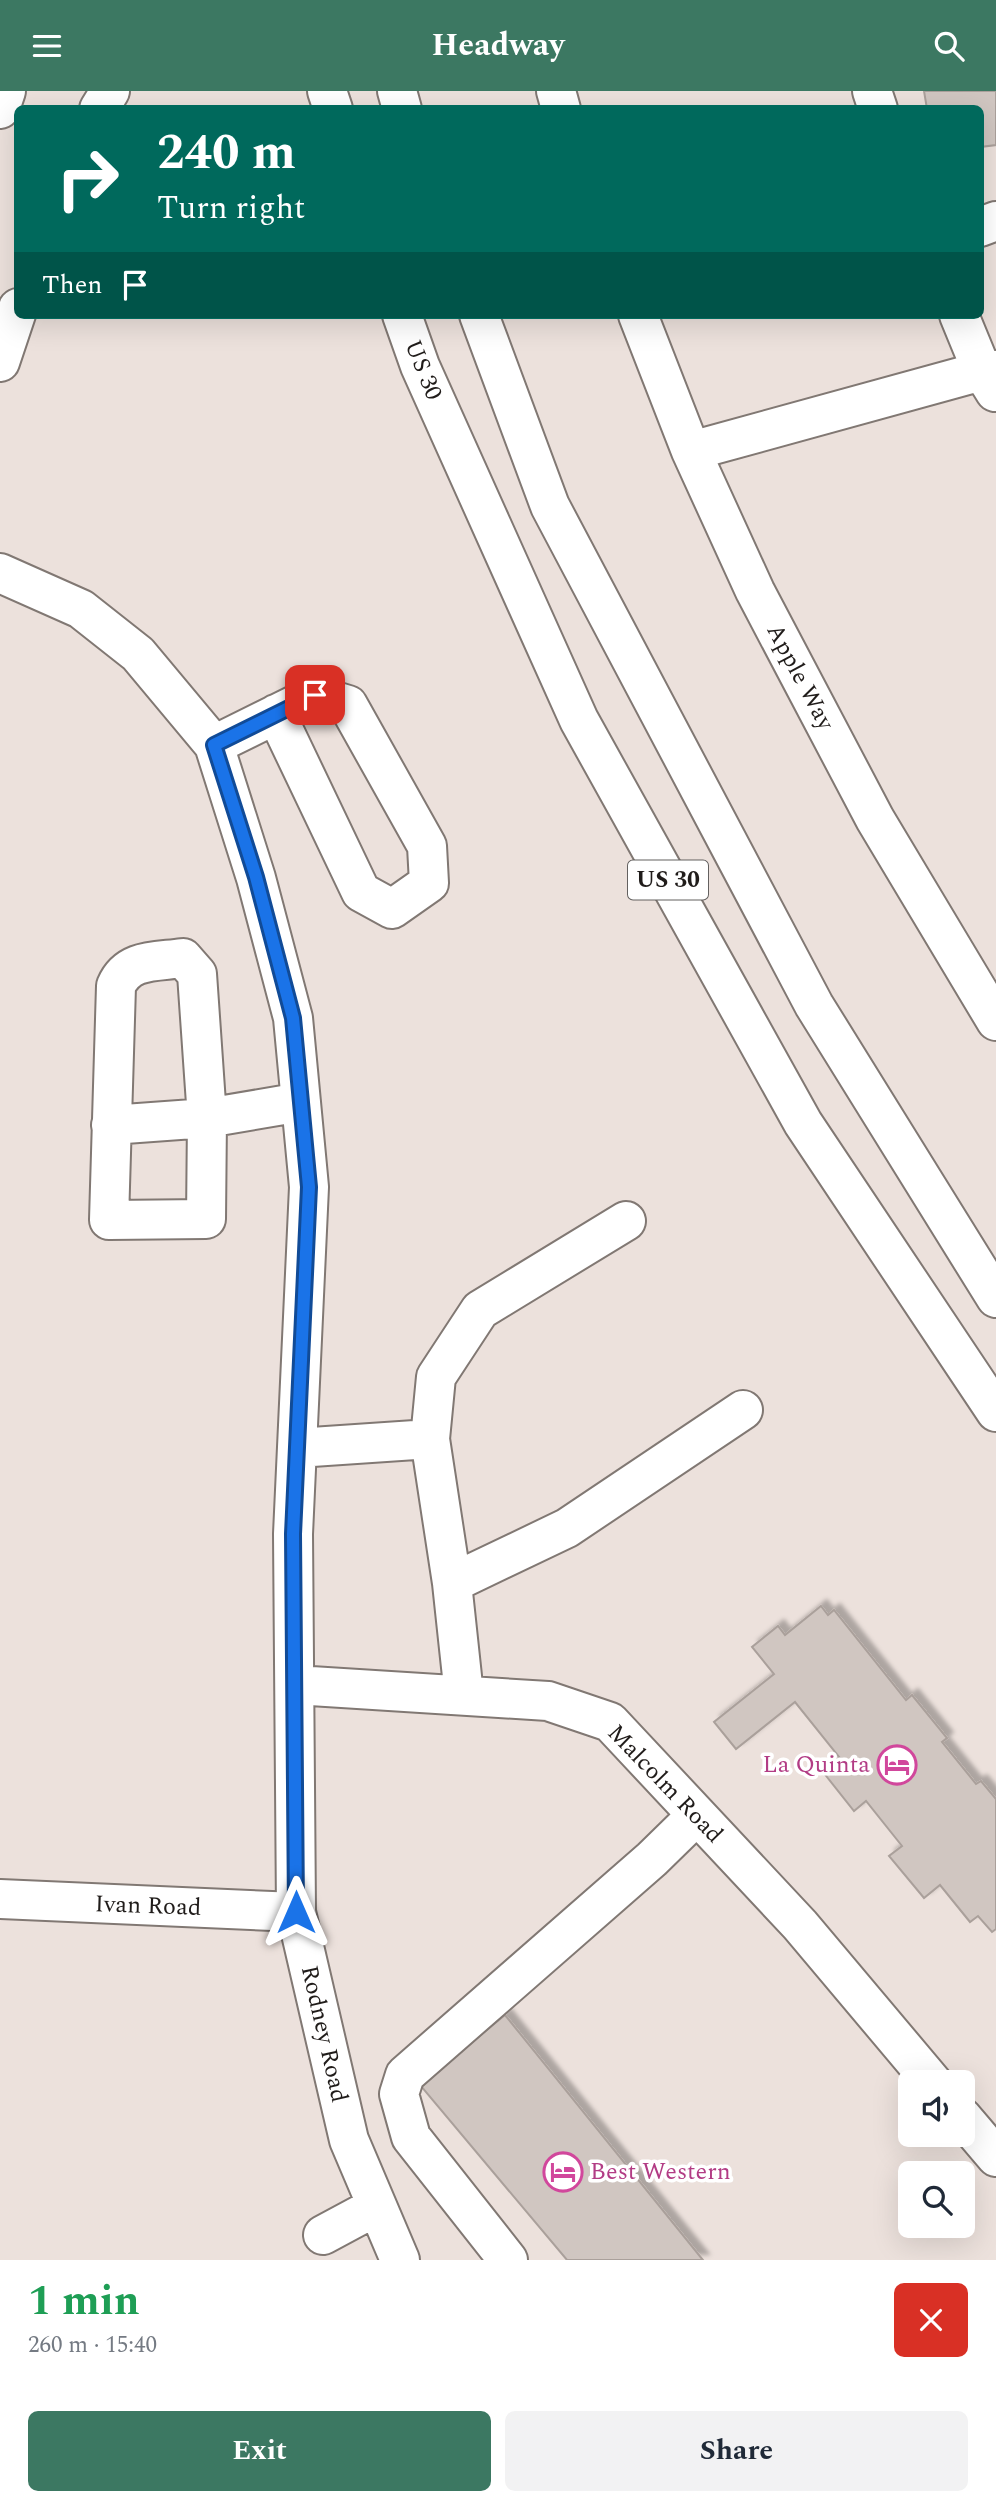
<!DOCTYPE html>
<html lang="en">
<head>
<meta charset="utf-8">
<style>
  body { margin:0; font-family:Spectral,serif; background:#f2f2f3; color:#1f2937; height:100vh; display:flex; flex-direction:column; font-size:26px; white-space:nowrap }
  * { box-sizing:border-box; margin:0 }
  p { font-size:23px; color:#747a83 }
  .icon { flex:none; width:38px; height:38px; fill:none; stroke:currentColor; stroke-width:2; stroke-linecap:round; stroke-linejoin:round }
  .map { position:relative; height:2169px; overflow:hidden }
  .panel { display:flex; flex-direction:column; background:#fff; flex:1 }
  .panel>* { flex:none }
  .top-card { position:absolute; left:14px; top:14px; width:970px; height:214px; border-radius:10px; box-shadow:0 7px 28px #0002; background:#00695c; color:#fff; overflow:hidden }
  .buttons { position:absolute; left:898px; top:1979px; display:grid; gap:14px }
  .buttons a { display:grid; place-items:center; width:77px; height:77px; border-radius:10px; background:#fff; box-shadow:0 7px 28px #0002; font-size:35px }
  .pin { position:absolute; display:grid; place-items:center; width:60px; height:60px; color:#fff; margin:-30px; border-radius:14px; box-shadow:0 4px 10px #0006 }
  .me { position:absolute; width:77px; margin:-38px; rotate:0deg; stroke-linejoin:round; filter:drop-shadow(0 0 5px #0008) }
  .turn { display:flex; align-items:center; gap:24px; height:147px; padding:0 28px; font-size:32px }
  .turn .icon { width:91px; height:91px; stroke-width:2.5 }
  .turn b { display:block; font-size:49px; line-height:60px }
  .then { display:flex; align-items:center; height:66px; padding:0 28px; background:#0003; gap:14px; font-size:26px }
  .round { display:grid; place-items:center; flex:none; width:74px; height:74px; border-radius:10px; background:#f2f2f3 }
  .head { display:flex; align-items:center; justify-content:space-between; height:119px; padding:0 28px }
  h1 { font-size:42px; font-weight:700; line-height:52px; color:#1e9e55 }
  .button { display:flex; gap:14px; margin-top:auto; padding:14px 28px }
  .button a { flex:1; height:80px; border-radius:10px; background:#3c7862; color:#fff; font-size:28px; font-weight:700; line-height:80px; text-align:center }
  .button a+a { background:#f2f2f3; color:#1f2937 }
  header { display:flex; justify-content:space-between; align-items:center; height:91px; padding:0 28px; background:#3c7862; color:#fff; font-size:32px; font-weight:700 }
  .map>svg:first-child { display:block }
  .building { fill:#d0c6c1; stroke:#aaa09b; stroke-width:2; filter:url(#shadow) }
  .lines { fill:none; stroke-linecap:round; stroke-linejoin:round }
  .minor-casing { stroke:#817873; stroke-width:42 }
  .highway-casing { stroke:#817873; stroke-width:42 }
  .minor { stroke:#fff; stroke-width:38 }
  .highway { stroke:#fff; stroke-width:38 }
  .route-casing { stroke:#114b97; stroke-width:18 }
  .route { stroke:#1a73e8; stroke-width:12 }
  .labels { text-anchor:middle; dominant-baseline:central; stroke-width:7; stroke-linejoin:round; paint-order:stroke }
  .shield { fill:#fff; stroke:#63605f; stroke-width:2 }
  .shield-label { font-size:23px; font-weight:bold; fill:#201c1a }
  .street-label { font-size:24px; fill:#201c1a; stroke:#fff }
  .hotel-label { font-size:24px; fill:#b23c85; stroke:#fff; text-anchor:end }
</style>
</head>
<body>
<header><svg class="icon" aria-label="menu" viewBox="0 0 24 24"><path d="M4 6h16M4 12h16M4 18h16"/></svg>Headway<svg class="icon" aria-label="search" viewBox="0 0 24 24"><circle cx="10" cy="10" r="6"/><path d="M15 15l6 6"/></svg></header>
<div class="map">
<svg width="996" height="2169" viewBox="0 0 996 2169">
  <defs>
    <filter id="shadow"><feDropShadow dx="6" dy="-6" stdDeviation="2" flood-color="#0004"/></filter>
  </defs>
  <rect width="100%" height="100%" fill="#ece1dc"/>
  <!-- building -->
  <path class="building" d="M924,0H996V54L980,56V18H927Z
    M821,1515L828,1524L834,1519L906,1609L912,1604L947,1647L942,1651L976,1693L981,1690L996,1708V1838L992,1841L978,1825L970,1831L940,1794L924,1807L889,1765L902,1755L866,1710L854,1720L823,1681L840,1667L795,1611L736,1658L714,1631L774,1583L752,1556L778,1535L785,1544Z
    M505,1924L703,2169H567L420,1994Z"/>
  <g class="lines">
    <!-- minor casing -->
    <g class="minor-casing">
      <path id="minor" d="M556,0L561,18
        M872,0L878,18
        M0,18L6,0
        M99,18L110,0
        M980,136L996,130
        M638,224L691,360L755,500L875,728L996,930
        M959,224L982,280L995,301
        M0,271L18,217
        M691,360L982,280L996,279
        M0,482L81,518L138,563L214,654L256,787L293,927L309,1096L293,1443L296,1821L349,2049L400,2169
        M214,654L315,604L348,614L427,755L429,792L392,818L361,801L276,623
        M183,867L197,883L207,1027L206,1128L109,1129L116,895C128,867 156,871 183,867Z
        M111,1034L207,1027L301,1011
        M430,1348L436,1286L480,1219L626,1130
        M297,1357L430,1348L452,1492L464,1604
        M452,1492L567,1437L743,1319
        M295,1594L548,1610L610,1631L800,1834L933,1992
        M0,1808L296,1821
        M962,2026L996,2066
        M323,2144L377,2115
        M508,2169L411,2046L399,2003L405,1984L652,1768L697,1724"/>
    </g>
    <!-- highway casing -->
    <g class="highway-casing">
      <path id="highway" d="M327,0L333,18
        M397,0L402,18
        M402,224L420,275L579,629L803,1032L996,1321
        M479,224L550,415L814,914L996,1207"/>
    </g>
    <!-- minor -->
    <use href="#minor" class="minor"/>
    <!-- highway -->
    <use href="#highway" class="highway"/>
  </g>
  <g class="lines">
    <!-- route casing -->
    <g class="route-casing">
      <path id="route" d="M296,1821L293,1443L309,1096L293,927L256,786L214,654L315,604"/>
    </g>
    <!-- route -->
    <use href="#route" class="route"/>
  </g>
  <!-- icons -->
  <defs>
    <g id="hotel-ring" transform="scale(2.0125)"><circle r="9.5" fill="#fff" stroke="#d1479c" stroke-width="1.5"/><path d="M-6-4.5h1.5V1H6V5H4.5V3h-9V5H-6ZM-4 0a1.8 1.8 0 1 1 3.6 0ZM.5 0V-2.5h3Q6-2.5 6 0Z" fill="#d1479c"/></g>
  </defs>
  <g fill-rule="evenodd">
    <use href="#hotel-ring" x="897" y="1674"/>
    <use href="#hotel-ring" x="563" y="2081"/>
  </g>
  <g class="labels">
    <!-- shield labels -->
    <rect class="shield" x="628" y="769.5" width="80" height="39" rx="5"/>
    <g class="shield-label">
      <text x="668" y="789">US 30</text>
    </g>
    <!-- street labels -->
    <g class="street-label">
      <text transform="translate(423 279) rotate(68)">US 30</text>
      <text transform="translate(800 586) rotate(62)">Apple Way</text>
      <text transform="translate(665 1693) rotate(46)">Malcolm Road</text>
      <text transform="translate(148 1815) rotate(2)">Ivan Road</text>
      <text transform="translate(324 1943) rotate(77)">Rodney Road</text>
    </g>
    <!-- hotel labels -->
    <g class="hotel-label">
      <text x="870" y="1674">La Quinta</text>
      <text x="590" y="2081" text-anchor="start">Best Western</text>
    </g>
  </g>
</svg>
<div class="buttons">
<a><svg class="icon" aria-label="sound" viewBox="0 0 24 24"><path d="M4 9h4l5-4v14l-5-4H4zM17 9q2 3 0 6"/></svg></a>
<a><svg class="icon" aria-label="search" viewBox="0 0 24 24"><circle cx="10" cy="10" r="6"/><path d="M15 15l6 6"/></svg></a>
</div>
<div class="pin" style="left:315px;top:604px;background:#d93025"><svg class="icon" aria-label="arrive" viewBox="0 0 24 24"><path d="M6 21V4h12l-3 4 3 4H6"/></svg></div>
<svg class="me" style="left:296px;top:1821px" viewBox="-20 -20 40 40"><path d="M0-17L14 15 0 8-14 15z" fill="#1a73e8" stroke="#fff" stroke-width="4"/></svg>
<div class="top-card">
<div class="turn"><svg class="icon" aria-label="right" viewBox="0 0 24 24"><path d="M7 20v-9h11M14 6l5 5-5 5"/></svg><div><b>240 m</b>Turn right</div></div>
<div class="then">Then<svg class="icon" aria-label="arrive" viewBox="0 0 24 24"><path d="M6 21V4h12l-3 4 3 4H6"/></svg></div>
</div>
</div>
<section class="panel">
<div class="head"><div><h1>1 min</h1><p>260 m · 15:40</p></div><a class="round" style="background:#d93025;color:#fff"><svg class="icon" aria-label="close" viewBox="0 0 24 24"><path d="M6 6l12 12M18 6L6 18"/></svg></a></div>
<div class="button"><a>Exit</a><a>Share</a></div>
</section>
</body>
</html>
